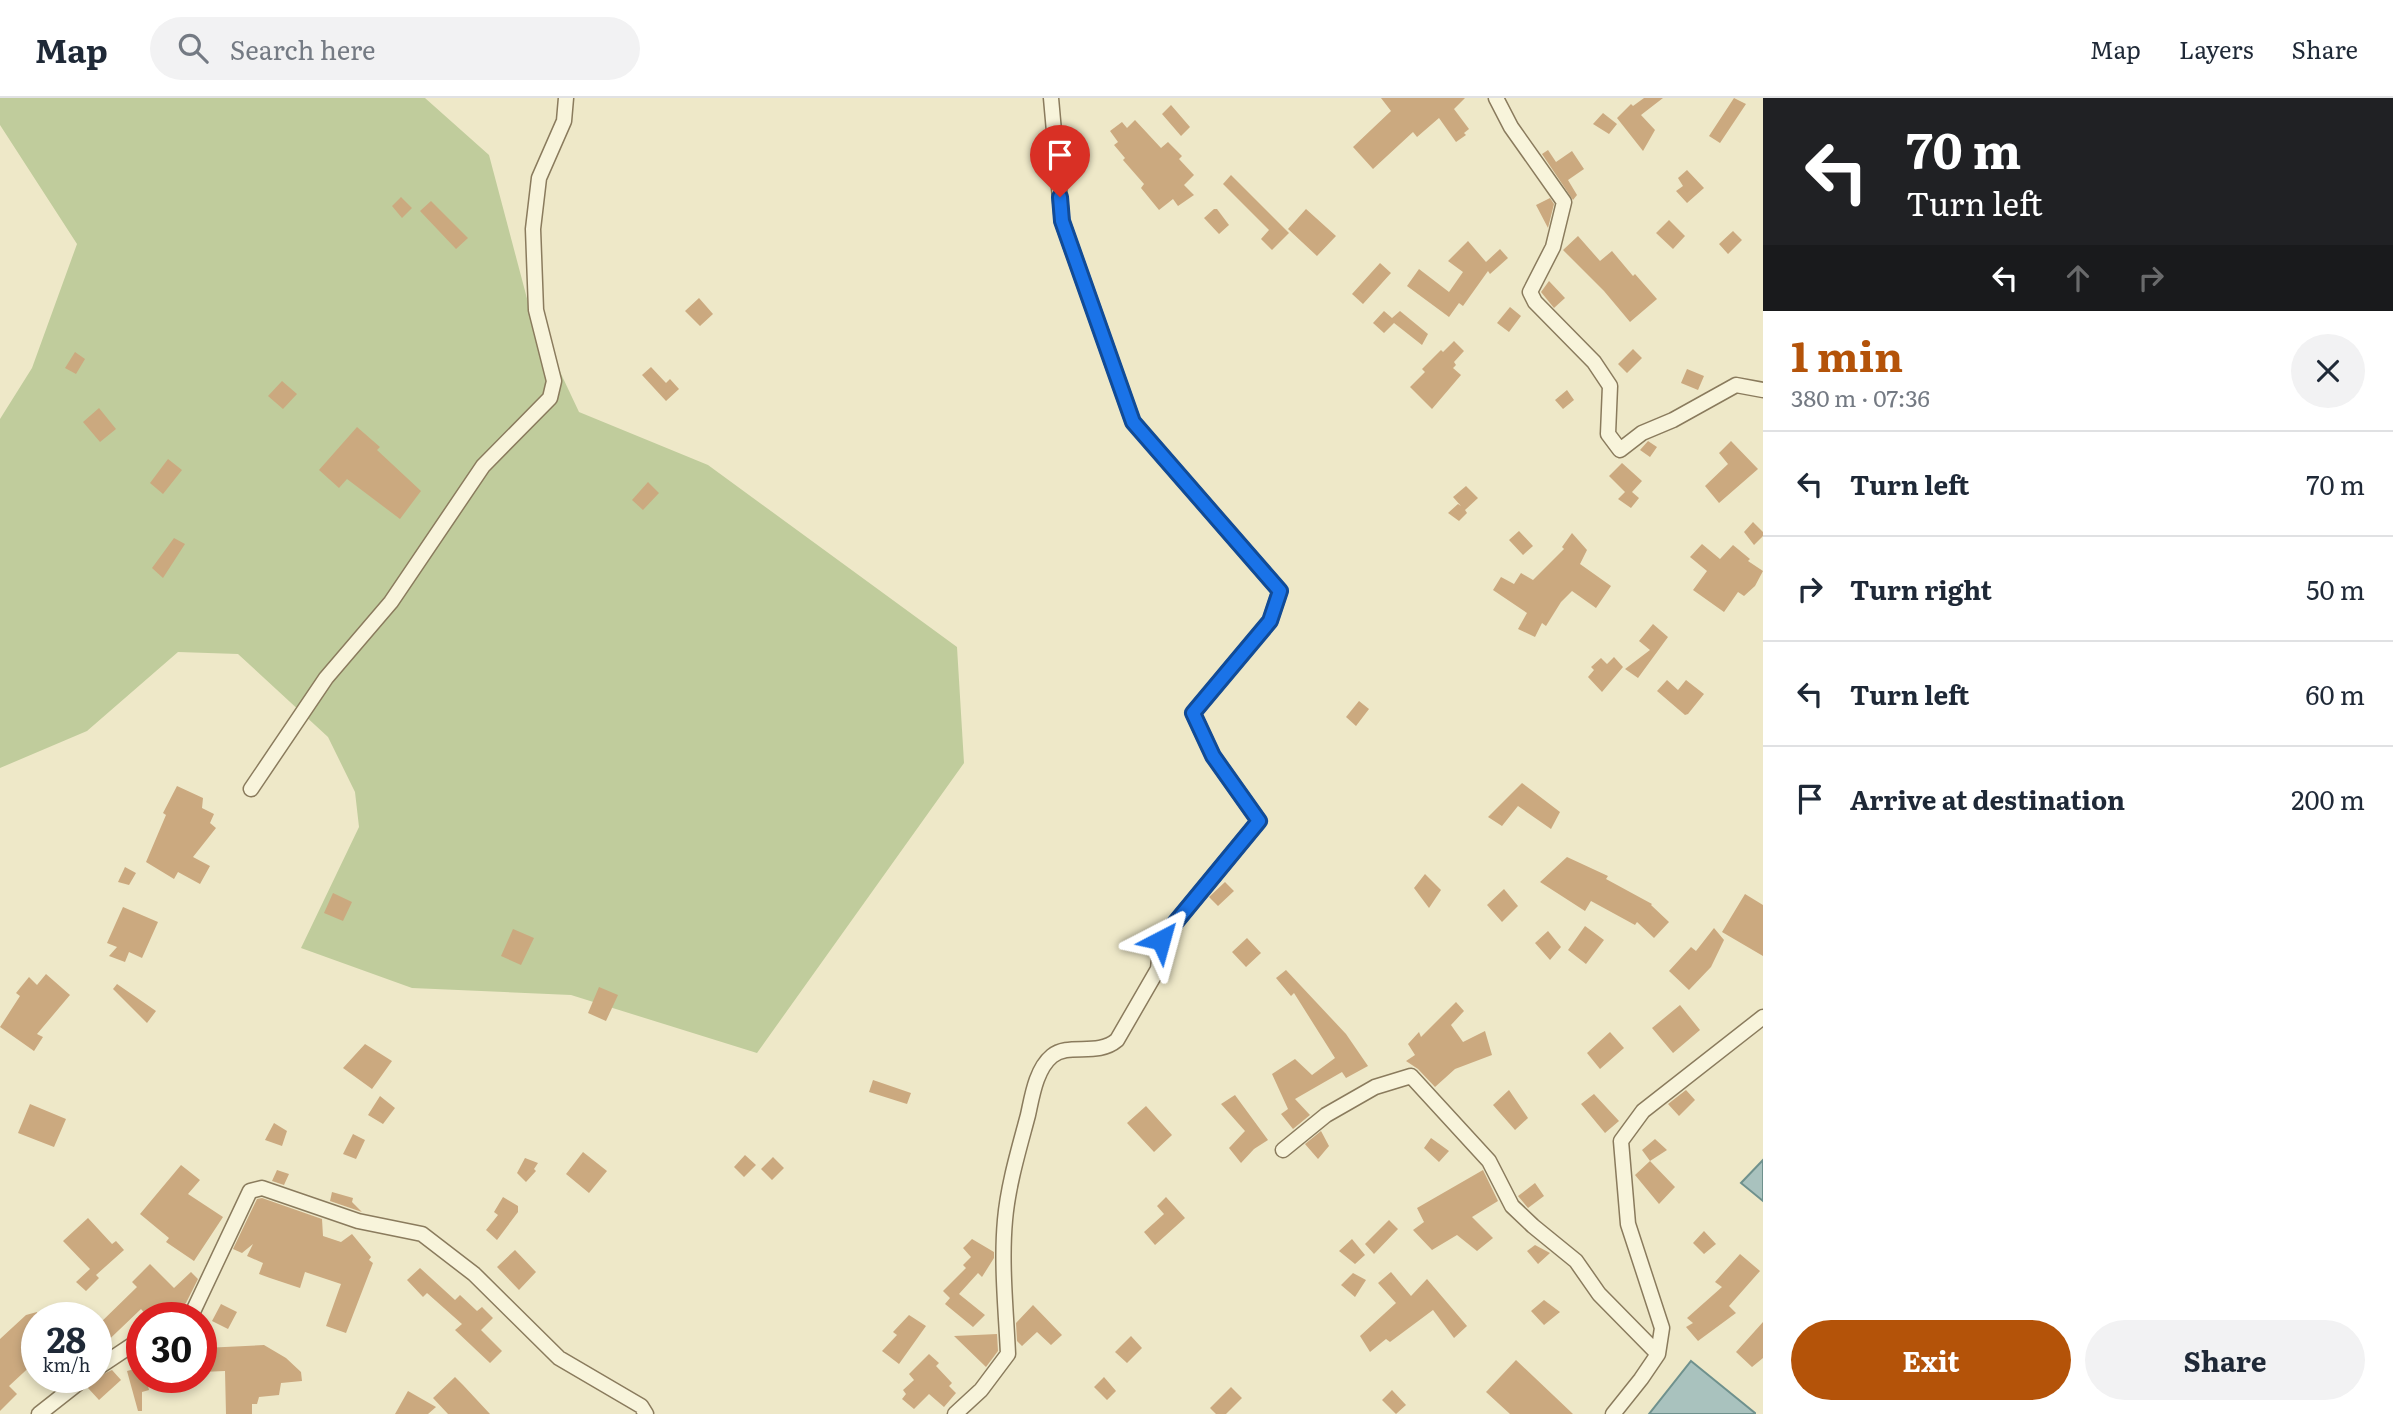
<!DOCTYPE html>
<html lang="en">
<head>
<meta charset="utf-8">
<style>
  body { margin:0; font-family:Literata,serif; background:#f2f2f3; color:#1f2937; height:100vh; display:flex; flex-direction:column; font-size:26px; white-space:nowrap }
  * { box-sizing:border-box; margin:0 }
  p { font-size:23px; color:#747a83 }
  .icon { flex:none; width:38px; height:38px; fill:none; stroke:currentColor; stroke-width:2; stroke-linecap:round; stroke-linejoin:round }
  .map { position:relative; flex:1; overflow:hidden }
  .drawer { display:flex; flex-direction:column; background:#fff; width:630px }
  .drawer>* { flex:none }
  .guide { background:#202124; color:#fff; overflow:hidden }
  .speed { position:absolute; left:21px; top:1204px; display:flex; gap:14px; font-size:35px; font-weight:700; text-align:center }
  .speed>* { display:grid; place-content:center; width:91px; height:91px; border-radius:50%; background:#fff; box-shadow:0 4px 10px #0003; line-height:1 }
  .speed small { font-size:18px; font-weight:400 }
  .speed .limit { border:10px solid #d22; background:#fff; color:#111 }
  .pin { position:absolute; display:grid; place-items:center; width:60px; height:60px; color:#fff; margin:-72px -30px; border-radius:50% 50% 50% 0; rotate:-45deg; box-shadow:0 0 7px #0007 }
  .pin .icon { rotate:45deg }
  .me { position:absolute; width:77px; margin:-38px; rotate:39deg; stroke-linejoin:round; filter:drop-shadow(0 0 5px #0008) }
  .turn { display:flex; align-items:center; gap:24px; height:147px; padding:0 28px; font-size:32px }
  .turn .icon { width:91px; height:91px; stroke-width:2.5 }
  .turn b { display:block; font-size:49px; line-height:60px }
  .lanes { display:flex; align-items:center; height:66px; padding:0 28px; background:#0003; justify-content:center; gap:35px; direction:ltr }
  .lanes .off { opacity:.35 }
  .round { display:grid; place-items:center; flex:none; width:74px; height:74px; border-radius:37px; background:#f2f2f3 }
  .head { display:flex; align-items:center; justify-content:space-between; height:119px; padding:0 28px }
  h1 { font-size:42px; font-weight:700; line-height:52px; color:#b45309 }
  .button { display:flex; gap:14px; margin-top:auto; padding:14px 28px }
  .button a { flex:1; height:80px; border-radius:42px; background:#b45309; color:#fff; font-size:28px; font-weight:700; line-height:80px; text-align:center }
  .button a+a { background:#f2f2f3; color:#1f2937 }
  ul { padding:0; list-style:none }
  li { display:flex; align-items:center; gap:21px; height:105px; padding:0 28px; border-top:2px solid #e0e1e3 }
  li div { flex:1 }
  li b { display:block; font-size:26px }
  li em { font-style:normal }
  header { display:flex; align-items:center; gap:42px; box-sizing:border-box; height:98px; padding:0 35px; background:#fff; border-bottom:2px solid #e0e1e3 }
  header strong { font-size:33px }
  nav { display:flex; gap:38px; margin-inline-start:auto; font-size:24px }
  .search { width:490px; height:63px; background:#f2f2f3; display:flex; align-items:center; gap:18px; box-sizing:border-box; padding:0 24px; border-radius:38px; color:#747a83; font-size:26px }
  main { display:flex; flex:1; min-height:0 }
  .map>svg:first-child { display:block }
  .green { fill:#c0cc9c }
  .water { fill:#a9c2be; stroke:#6f918d; stroke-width:2 }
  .building { fill:#cba97f }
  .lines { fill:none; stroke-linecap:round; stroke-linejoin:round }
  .minor-casing { stroke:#8a7b5d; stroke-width:17 }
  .minor { stroke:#f8f4db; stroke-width:14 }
  .route-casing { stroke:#114b97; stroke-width:18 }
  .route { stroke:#1a73e8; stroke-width:12 }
</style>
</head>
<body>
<header>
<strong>Map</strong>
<div class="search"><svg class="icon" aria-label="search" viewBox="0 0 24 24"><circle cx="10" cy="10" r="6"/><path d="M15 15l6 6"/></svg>Search here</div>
<nav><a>Map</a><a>Layers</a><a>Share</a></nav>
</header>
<main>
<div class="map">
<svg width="1763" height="1316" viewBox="0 0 1763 1316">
  <rect width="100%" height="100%" fill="#eee8c8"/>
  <!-- green -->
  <path class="green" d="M0,0H425L489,57L529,208L579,314L708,367L957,549L964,665L757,955L571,897L412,890L301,850L359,729L355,694L328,639L238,556L178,554L87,633L0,670V321L32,270L77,146L0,27Z"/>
  <!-- water -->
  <path class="water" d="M1763,1062V1103L1741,1085Z
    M1691,1263L1755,1315V1316H1649Z"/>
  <!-- building -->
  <path class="building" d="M1381,0H1465L1454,11L1469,31L1464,35L1466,37L1456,44L1439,20L1417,39L1413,34L1373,71L1353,49L1391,13Z
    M1644,0H1663L1641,17L1655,32L1643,53L1617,20L1631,6L1633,8Z
    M1734,0L1746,6L1720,45L1709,38Z
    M1171,7L1190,29L1181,38L1162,16Z
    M1603,15L1617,26L1609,36L1593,26Z
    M1135,22L1161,50L1168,44L1182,58L1179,61L1194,77L1184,87L1194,97L1178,108L1173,101L1159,112L1141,90L1144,86L1123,62L1125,60L1114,47L1118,44L1110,33L1122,24L1127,30Z
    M1548,52L1556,64L1572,53L1584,71L1568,82L1577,97L1573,102L1542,56Z
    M1687,72L1704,90L1687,105L1676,93L1683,88L1678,80Z
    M1231,77L1289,135L1272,152L1261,141L1269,132L1223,86Z
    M401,99L412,110L402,120L392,108Z
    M1550,100L1554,106L1548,130L1536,107Z
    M431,103L468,140L456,151L420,113Z
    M1214,111H1217L1229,127L1219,136L1204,120Z
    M1306,111L1336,138L1317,158L1288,131Z
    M1669,122L1685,138L1673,151L1656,135Z
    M1733,133L1742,142L1728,156L1719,146Z
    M1578,138L1600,163L1612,153L1633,178L1635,176L1657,201L1630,224L1604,193L1563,152Z
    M1468,143L1486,164L1500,151L1508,160L1490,176L1488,173L1463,208L1459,205L1449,219L1407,188L1419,171L1449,194L1463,174L1448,163Z
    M1380,165L1391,175L1363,206L1352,196Z
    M1549,183L1565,200L1554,210L1541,194Z
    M699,200L713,216L700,228L685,213Z
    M1510,209L1521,218L1509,234L1497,225Z
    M1384,213L1392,220L1400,213L1428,236L1422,247L1394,225L1384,235L1373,225Z
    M1454,243L1464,253L1454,264L1456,267L1453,270L1461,277L1432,311L1410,289L1425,274L1422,271L1441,252L1443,254Z
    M1633,251L1642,260L1627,275L1618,266Z
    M75,254L85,261L76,276L65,270Z
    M651,269L666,285L670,281L679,291L666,303L642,277Z
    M1687,271L1704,278L1698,292L1681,285Z
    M282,283L297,296L283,311L268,298Z
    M1567,292L1574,302L1563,311L1555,302Z
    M99,310L116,331L100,344L83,324Z
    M357,329L380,349L377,352L421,393L400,421L347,381L339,390L319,372Z
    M1648,343L1657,349L1650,359L1640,352Z
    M1731,343L1758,371L1719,405L1705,388L1728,366L1719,355Z
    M168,361L182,372L163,396L150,385Z
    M1622,365L1642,383L1632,394L1639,400L1631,410L1618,401L1625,394L1609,378Z
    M648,384L659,395L643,412L632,402Z
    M1466,388L1478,400L1465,412L1467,415L1459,423L1448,415L1458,406L1461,408L1453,399Z
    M1753,424L1763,434V438L1754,447L1744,434Z
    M1519,433L1533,448L1523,457L1509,442Z
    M1572,435L1587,452L1580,466L1611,488L1596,510L1572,493L1561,504L1546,528L1542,525L1535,539L1518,531L1527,515L1493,492L1501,479L1514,486L1521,475L1533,482L1564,451L1562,449Z
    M174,440L185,446L163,480L152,470Z
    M1702,446L1720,461L1733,447L1750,461L1748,463L1763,473L1755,488L1744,498L1738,494L1724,514L1693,492L1707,473L1690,459Z
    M1653,526L1668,539L1638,580L1625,571L1650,552L1639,543Z
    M1614,559L1623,569L1602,594L1588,579L1594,572L1591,569L1601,560L1607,566Z
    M1667,582L1678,592L1686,582L1704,596L1688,616L1685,617L1657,593Z
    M1359,603L1369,611L1356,628L1346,619Z
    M1522,685L1560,714L1551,731L1518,708L1502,728L1488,719Z
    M177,688L203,700L202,710L214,716L210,725L216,730L193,759L210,768L200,786L178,774L174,781L146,764L166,717L163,715Z
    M1567,759L1608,778L1606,781L1652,806L1651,807L1669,824L1654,840L1637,824L1635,827L1591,803L1585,813L1540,784Z
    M125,769L136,775L129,787L118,784Z
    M1425,776L1441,792L1429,810L1414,790Z
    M1225,784L1234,793L1218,808L1209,799Z
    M1504,791L1518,808L1502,824L1487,807Z
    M333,795L352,804L343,823L324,815Z
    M1745,796L1763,807V858L1722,834Z
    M123,809L158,824L142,860L129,854L125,864L109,858L117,849L107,845Z
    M1585,828L1604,842L1586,866L1568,852Z
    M1714,830L1724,842L1711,869L1689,892L1669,873L1691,849L1696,853Z
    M513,831L534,840L521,867L501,858Z
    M1548,833L1561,849L1550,862L1535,845Z
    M1247,840L1261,855L1246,869L1232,854Z
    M1286,872L1346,936L1368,968L1346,980L1342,974L1295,1001L1310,1017L1293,1031L1281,1016L1288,1011L1272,976L1295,961L1312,977L1335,960L1294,895L1291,898L1276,880Z
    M46,876L70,897L37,936L43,939L34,953L0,929L20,898L16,895L29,879L37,887Z
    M117,886L156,913L147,925L113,891Z
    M599,889L618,897L606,923L588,915Z
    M1456,904L1464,913L1451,927L1463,944L1485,933L1492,957L1455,971L1435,989L1418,971L1406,963L1415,957L1408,946L1419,934L1421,939Z
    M1680,907L1700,932L1673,955L1652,930Z
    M1610,934L1624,950L1600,971L1587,955Z
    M365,946L392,963L372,991L343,970Z
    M873,982L911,995L907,1006L869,994Z
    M1509,992L1528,1020L1515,1032L1493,1007Z
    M1686,992L1695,1002L1679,1018L1668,1006Z
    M1594,996L1619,1023L1605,1035L1581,1006Z
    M1235,997L1268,1042L1254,1051L1241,1065L1229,1050L1245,1033L1221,1006Z
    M380,998L395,1010L383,1026L368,1017Z
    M30,1006L66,1021L54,1049L18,1035Z
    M1146,1008L1172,1037L1154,1054L1127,1025Z
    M274,1025L287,1033L282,1048L265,1042Z
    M1321,1033L1329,1048L1318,1061L1305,1046Z
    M353,1036L365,1042L356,1061L343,1056Z
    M1431,1040L1449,1053L1439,1064L1424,1050Z
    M1655,1041L1667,1052L1650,1063L1642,1052Z
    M583,1054L607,1073L589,1095L566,1076Z
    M745,1057L756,1067L744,1079L734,1069Z
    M773,1059L784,1070L772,1082L761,1071Z
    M525,1060L538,1065L534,1071L536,1073L526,1084L517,1075Z
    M1650,1063L1675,1089L1659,1106L1635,1077Z
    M181,1067L200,1082L188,1096L223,1119L194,1163L166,1144L169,1140L140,1116Z
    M277,1072L289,1076L284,1087L272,1083Z
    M1483,1072L1498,1103L1472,1119L1493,1140L1477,1153L1457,1137L1432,1152L1413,1132L1424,1124L1417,1110Z
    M1535,1085L1544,1098L1528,1110L1518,1098Z
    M332,1094L353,1100L352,1104L362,1114L330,1103Z
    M503,1099L518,1108V1114L497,1142L486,1132L498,1117L494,1114Z
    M1166,1099L1185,1120L1155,1147L1144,1134L1164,1116L1157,1108Z
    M262,1100L322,1121L323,1138L341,1144L352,1136L371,1159L369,1162L373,1165L346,1235L326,1228L341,1186L305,1174L300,1190L270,1180L259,1176L263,1165L247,1158L253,1146L242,1155L233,1151L257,1101Z
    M88,1120L112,1146L116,1143L124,1152L96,1177L99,1180L86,1193L76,1184L90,1171L63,1143Z
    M1389,1122L1398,1131L1374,1156L1365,1146Z
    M1704,1133L1716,1146L1704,1156L1693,1145Z
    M972,1141L994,1154V1160L982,1179L978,1175L959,1196L985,1217L973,1229L945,1206L950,1200L943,1193L966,1170L963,1167L971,1159L963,1150Z
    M1352,1141L1365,1157L1355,1166L1339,1153Z
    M1535,1147L1550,1155L1538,1166L1527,1153Z
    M515,1152L536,1174L519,1192L497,1169Z
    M1740,1156L1760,1173L1729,1208L1736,1215L1698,1243L1686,1229L1693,1225L1687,1220L1722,1189L1715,1184Z
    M150,1166L174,1190L191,1174L198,1181L186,1205L170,1220H149L141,1211L96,1254V1229L137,1189L132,1184Z
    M420,1170L455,1202L460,1197L477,1213L482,1209L493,1220L481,1232L502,1253L490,1265L455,1232L462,1226L427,1195L423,1199L407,1182Z
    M1391,1174L1411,1198L1427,1181L1467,1228L1454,1240L1433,1212L1390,1244L1386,1241L1370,1254L1360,1238L1396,1205L1378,1185Z
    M1353,1175L1366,1182L1355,1199L1341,1187Z
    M1544,1202L1560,1214L1544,1227L1531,1213Z
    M221,1206L237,1214L228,1231L212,1223Z
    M1033,1207L1062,1237L1051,1247L1037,1234L1022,1248L1017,1243L1016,1225Z
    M37,1214V1262L9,1288L17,1296L0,1313V1241L26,1217Z
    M909,1217L926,1228L899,1266L882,1253L897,1237L893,1234Z
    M1763,1224V1260L1752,1269L1736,1254Z
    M997,1236L998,1253L986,1269L954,1238Z
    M1131,1238L1142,1250L1127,1265L1115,1254Z
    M264,1247L286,1260L301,1274L302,1283L281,1285L279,1297L259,1299L257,1306H252V1316H226L225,1273L201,1274L204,1250Z
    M929,1256L939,1265L936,1268L952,1285L949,1288L956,1295L944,1309L929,1296L914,1311L902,1301L906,1296L903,1292L914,1282L909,1276Z
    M1516,1262L1573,1316H1510L1486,1294Z
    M142,1269V1279H146L149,1292L142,1294V1313H138L127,1273Z
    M112,1272L121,1282L99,1302L88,1290L95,1280Z
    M455,1279L463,1287L490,1316H448L433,1300Z
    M1104,1279L1116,1293L1107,1302L1094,1289Z
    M1231,1289L1242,1300L1226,1316H1216L1210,1310Z
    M1392,1292L1406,1307L1396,1316L1382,1302Z
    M408,1293L436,1309L428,1316H395Z"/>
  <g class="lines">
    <!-- minor casing -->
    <g class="minor-casing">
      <path id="minor" d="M1496,0L1511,29L1564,104L1553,149L1530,194L1535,204L1594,264L1610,288L1608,336L1620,352L1642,335L1673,322L1736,287L1763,292
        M251,691L326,580L391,504L483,368L550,300L554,283L536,212L533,131L539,80L564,23L566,0
        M1283,1052L1326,1017L1375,989L1411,978L1489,1063L1512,1108L1533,1128L1576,1163L1599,1196L1658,1256
        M190,1220L250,1093L262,1090L358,1123L422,1136L474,1176L559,1260L641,1308L646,1316
        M96,1271L132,1247L142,1243
        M39,1316L86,1279
        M955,1316L981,1292L1008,1256C1006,1212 1001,1166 1005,1122C1008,1087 1019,1051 1028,1017C1032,999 1036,971 1052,958C1069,944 1097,959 1117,942L1158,871L1161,842L1259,723L1213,658L1193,615L1270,523L1280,493L1133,324L1062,123L1051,0
        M1613,1316L1641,1281L1658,1256L1662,1230L1628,1126L1621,1043L1643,1013L1763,919"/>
    </g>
    <!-- minor -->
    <use href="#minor" class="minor"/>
  </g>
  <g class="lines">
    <!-- route casing -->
    <g class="route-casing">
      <path id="route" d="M1060,99L1062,123L1133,324L1280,493L1270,523L1193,615L1213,658L1259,723L1161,842"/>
    </g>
    <!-- route -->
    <use href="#route" class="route"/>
  </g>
</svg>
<div class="speed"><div>28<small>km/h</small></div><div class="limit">30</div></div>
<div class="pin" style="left:1060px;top:99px;background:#d93025"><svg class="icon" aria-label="arrive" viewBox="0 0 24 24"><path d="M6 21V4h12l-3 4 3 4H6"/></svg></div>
<svg class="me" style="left:1161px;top:842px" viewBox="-20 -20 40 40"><path d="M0-17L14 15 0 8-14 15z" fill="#1a73e8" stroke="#fff" stroke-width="4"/></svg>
</div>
<section class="drawer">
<div class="guide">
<div class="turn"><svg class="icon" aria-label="left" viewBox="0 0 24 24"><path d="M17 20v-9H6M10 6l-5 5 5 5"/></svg><div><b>70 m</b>Turn left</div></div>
<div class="lanes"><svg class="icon" aria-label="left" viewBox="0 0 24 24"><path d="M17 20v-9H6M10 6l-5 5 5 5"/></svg><svg class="icon off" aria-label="ahead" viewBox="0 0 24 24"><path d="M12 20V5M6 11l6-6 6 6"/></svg><svg class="icon off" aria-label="right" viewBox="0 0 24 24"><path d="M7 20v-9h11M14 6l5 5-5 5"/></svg></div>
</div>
<div class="head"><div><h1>1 min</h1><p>380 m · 07:36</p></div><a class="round"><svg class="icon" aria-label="close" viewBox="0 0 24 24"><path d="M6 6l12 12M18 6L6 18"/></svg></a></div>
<ul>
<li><svg class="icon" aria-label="left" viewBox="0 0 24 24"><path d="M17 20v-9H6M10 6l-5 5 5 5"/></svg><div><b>Turn left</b></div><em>70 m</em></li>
<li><svg class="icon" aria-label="right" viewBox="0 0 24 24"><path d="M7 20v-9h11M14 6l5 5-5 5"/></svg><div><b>Turn right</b></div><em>50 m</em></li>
<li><svg class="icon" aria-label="left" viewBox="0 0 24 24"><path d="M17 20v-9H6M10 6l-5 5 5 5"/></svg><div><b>Turn left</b></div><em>60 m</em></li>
<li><svg class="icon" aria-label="arrive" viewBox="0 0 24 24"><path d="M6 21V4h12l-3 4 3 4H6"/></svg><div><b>Arrive at destination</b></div><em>200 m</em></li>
</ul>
<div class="button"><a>Exit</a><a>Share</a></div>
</section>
</main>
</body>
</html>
